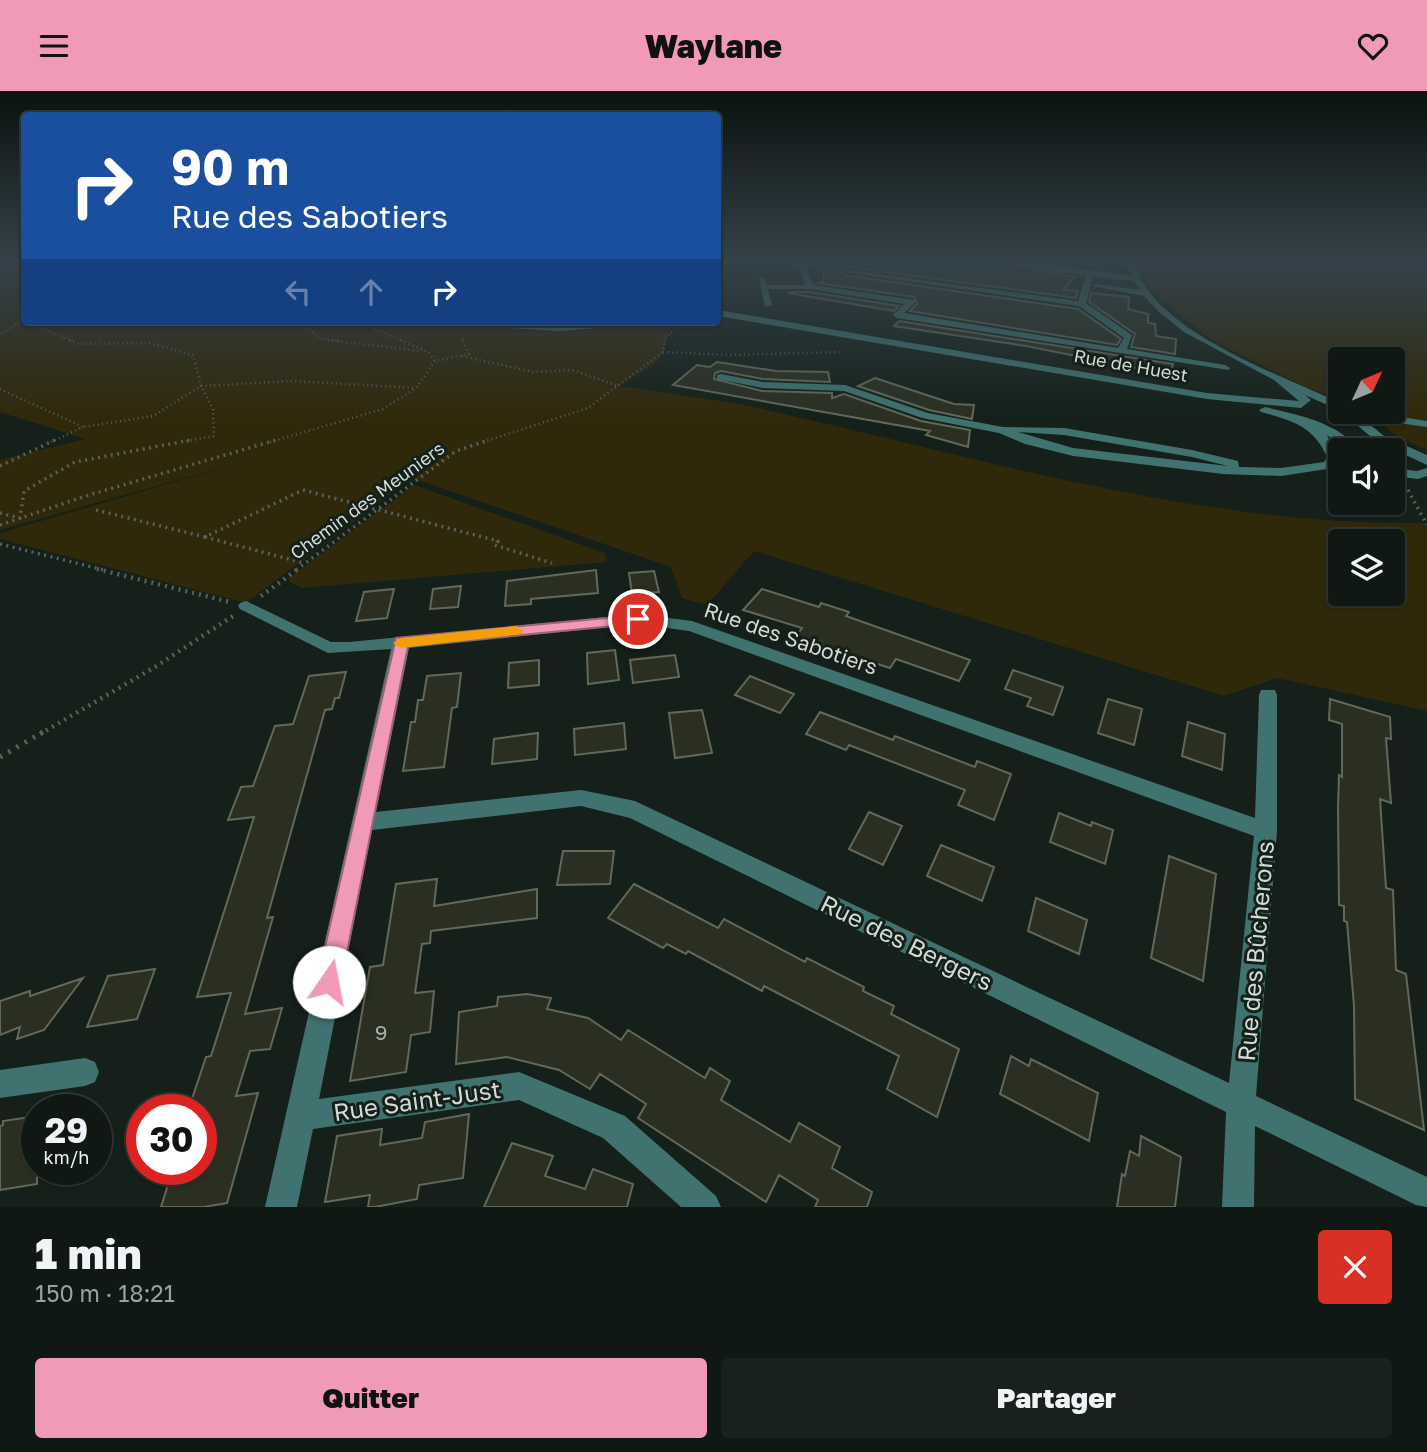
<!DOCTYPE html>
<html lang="fr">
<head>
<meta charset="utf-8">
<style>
  body { margin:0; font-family:"Golos Text",sans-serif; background:#18211c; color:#f1f3f6; height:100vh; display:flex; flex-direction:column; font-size:26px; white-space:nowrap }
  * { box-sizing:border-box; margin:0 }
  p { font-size:23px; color:#9ba0a0 }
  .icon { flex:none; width:38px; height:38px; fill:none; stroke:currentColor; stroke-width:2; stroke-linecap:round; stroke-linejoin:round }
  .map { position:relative; height:1116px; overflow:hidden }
  .drawer { display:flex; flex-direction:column; background:#0f1813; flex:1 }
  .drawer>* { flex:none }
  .banner { position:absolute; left:21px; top:21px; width:700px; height:214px; border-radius:7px; box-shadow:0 2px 5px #0004,0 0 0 2px #2f3733; background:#1a4fa0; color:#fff; overflow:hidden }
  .needle { width:46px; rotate:46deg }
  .fabs { position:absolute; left:1328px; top:256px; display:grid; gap:14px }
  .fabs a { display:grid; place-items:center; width:77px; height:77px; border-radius:7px; background:#0f1813; box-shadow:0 2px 5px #0004,0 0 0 2px #2f3733; font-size:35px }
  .speed { position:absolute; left:21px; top:1003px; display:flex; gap:14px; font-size:35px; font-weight:700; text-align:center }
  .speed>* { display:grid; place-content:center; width:91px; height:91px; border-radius:50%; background:#0f1813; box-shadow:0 2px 5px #0004,0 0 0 2px #2f3733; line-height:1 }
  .speed small { font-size:18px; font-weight:400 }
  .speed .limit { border:10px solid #d22; background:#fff; color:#111 }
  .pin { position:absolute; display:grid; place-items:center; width:60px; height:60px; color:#fff; margin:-30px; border:4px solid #fff; border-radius:50%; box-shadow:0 2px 7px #0007 }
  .me { position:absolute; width:77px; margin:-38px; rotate:12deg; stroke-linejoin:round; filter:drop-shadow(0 0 5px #0008) }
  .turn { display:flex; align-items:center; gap:24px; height:147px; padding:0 35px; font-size:32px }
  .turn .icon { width:91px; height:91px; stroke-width:2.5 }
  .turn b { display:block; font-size:49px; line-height:60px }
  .lanes { display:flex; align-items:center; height:66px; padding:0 35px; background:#0003; justify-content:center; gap:35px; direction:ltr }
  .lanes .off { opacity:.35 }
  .round { display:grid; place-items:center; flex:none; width:74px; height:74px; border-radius:7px; background:#18211c }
  .overview { display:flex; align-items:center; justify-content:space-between; height:119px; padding:0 35px }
  h1 { font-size:42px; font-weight:800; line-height:52px }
  .button { display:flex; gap:14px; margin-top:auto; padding:14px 35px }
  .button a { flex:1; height:80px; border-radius:7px; background:#f09ab6; color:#111; font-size:28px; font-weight:800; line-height:80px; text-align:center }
  .button a+a { background:#18211c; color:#f1f3f6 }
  header { display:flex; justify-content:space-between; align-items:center; height:91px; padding:0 35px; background:#f09ab6; color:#111; font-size:32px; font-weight:800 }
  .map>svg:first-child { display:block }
  .green { fill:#30280b; fill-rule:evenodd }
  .building { fill:#2a2f22; stroke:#62685a; stroke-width:2 }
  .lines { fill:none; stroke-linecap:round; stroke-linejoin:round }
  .path-far4 { stroke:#57625b; stroke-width:2; stroke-dasharray:1 2.5; stroke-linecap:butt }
  .path-far3 { stroke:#57625b; stroke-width:2.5; stroke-dasharray:1 3.5; stroke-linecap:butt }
  .path-far2 { stroke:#57625b; stroke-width:3.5; stroke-dasharray:2 4.5; stroke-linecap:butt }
  .path-far1 { stroke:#57625b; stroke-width:4.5; stroke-dasharray:2 5; stroke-linecap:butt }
  .path { stroke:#57625b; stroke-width:5; stroke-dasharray:2.5 7; stroke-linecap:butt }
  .minor { fill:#407370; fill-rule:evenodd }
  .route { fill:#f09ab6; stroke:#9c6476; stroke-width:2 }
  .slow { fill:#f59e0b }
  .labels { text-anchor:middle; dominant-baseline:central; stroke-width:6; stroke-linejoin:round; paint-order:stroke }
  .far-street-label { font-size:18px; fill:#d3dbd6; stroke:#142019 }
  .street-label { font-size:21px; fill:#d3dbd6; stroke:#142019 }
  .near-number-label { font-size:21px; fill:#a9b0a9 }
  .near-street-label { font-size:24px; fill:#d3dbd6; stroke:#142019 }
</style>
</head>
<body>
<header><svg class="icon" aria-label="menu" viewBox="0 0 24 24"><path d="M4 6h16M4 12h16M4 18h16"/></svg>Waylane<svg class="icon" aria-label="heart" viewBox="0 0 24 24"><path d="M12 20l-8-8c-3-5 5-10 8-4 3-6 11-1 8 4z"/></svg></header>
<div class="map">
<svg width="1427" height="1116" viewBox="0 0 1427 1116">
  <rect width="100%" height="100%" fill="#142019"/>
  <!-- green -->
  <path class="green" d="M0,171H24V231H670C663,279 655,270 620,295C669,303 719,308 767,319C984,368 1202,435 1427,432V620L1277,587L1224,605L754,460L707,514L682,507L671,476L412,387L246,512L0,448V442L239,372L0,439V369L85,348L0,321ZM1340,450H1393V502H1340Z
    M1138,171H1427V359L1398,346L1367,320H1393V268H1340V308L1305,296L1210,248L1147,194L1138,182Z
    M414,394L605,462L607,471L302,497L289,491V487Z"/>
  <!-- building -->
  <path class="building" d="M825,171H1001L1075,186L1063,199L1078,200L1076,207L848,176L841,180L844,184L1078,218L1121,248L1117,254L910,220L917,213L914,206L818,192L823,190Z
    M792,201H810L899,215L894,220L787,202Z
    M1091,202L1129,206L1128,218L1148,223V232L1155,233L1156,245L1176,248L1175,263L1131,256L1135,243L1089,211Z
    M899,230L1173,273L1170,283L1146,279L1026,255L894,235Z
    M717,271L776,280L828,281L830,291L763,288L721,280L715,282L714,288L762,300L832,302V307L844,303L921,330L970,339L968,356L926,344L930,340L673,294L697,274L710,276Z
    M875,287L954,313L974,314L972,328L929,319L858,295Z
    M596,479L598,502L531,508V513L505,515L507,490Z
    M654,480L659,501L632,503L629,482Z
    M461,495L458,516L430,518L433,498Z
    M394,498L387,527L356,530L364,501Z
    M762,498L819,516L821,512L849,521L846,525L970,569L959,590L896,568L890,577L862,568L796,545L802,537L743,519Z
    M615,559L619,589L588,593L587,562Z
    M675,564L679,586L633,592L630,569Z
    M539,569V594L508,597L509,572Z
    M1013,579L1063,596L1053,624L1027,615L1031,607L1005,598Z
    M346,581L339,607H335L332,618L325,619L267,827L273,826L245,923L282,917L270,958L250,960L236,1005L258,1002L227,1112L204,1116H161L173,1078H201V1018H193L195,1011H191L206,966L211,965L231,902L197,906L254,726L228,729L241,696L253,695L275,635L293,633L309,585Z
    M461,582L457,616L452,617L444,676L403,680L411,631H415L418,609H423L427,585Z
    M750,585L794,603L780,622L735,604Z
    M1108,608L1142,618L1134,654L1098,642Z
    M1330,608L1390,626L1391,648L1386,647L1391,712L1380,708L1386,797L1393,799L1396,879L1406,883L1424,1039L1355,1008L1354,915L1347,831L1344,830V815L1339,814L1338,716L1339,684L1342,686V633L1329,629Z
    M702,619L712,662L675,667L669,622Z
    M820,621L893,649L895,645L975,676L977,670L1011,683L994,729L958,714L965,699L849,654L846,659L806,643Z
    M1188,631L1225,643L1222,679L1182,665Z
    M624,632L626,658L575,664L574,638Z
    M538,642L537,668L492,673L494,648Z
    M869,721L902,735L883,774L849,758Z
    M1059,722L1091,735L1092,731L1113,739L1105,773L1050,751Z
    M941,754L994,776L982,810L927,785Z
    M563,760H614L610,793L557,794Z
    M1169,765L1216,783L1203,890L1151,867Z
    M437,788L434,815L537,798V827L431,840L430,852L422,853L415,902L434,900L430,941L411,944L406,981L350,990L370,876L383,874L396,793Z
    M634,793L718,837L724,828L805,871L807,867L864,896L863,900L894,915L891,923L959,958L937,1026L887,998L899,965L764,895L762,900L688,860L686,863L667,853L663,857L608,827Z
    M1036,807L1087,829L1079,863L1028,840Z
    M155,878L137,928L87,936L108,885Z
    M83,887L44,939L17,948L20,936L0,944V910L30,900V905Z
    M527,903L551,907L547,918L588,927L621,949L628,939L705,987L710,977L730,990L721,1009L790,1051L799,1032L840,1056L832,1077L872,1101L867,1116H815L818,1109L779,1084L766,1111L638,1027L646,1013L600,983L590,998L559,979L507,966L456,973L459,921L497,915L498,906Z
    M1011,965L1029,975L1031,968L1098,1002L1089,1050L1000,1003Z
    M469,1023L463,1087L419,1094L417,1108L375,1116H368L370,1104L325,1111L337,1045L382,1038L380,1054L422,1047L425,1031Z
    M37,1025V1093L0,1099V1035L3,1034V1030Z
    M1141,1045L1181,1066L1175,1116H1117L1122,1083L1125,1085L1130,1060L1139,1065Z
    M512,1052L553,1065L545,1085L585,1098L593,1078L633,1093L627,1116H484Z"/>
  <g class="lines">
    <!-- path-far4 -->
    <path class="path-far4" d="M0,186L14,193
      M0,197L14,193L24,197
      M26,231L73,250
      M298,231L322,248L342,250
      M359,231L404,250
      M0,243L24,229
      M462,248L463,250
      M665,250L666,246L684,231"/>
    <!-- path-far3 -->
    <path class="path-far3" d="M69,249L79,253L150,252L193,264L201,295L153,325L83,336
      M328,249L420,260
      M400,249L428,261L435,270L469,263L462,249
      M663,261L728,264L840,261
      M462,265L533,281L572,279L619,295
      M0,298L83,336L51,351
      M182,351L214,345L213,318L201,295L291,290L416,297
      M270,351L383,318L416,297L435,270
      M483,351L588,317L663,261L665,249"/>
    <!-- path-far2 -->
    <path class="path-far2" d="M0,375L55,349
      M1408,399L1427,434
      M96,419L205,446L303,399L498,450L494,454L552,472
      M0,422L20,427L24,400L75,371L191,349
      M0,434L89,404L276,349
      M205,446L304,472
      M0,453L104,479
      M296,479L456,360L489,349"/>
    <!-- path-far1 -->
    <path class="path-far1" d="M97,478L230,511
      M261,505L298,478
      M40,643L155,576L233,525"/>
    <!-- path -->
    <path class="path" d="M0,666L43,641"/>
    <!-- minor -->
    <path class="minor" d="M805,171H817L806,175L813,194L914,209V213L904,222L1118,257L1124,247L1079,215L844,181L848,179L1078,210L1086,185L1004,171H1022L1132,185L1126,171H1134C1137,179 1140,188 1145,195C1180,249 1283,285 1340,312V320H1363L1427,330V336L1362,327L1384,345L1427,364V374L1376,350L1339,319L1305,304L1311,309L1301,317L1207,308L718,225V219L1207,302L1299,310L1274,289L1184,241L1158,220L1144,205L1092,195L1096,193L1140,199L1134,190L1093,186L1086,212L1132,244L1127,258L1225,274L1230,277L1229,279L897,227L893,224L904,213L810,198H768L772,214L765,216L759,187H765L767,194H805L798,174Z
      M450,231L560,234L641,231L636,234L560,240L455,234Z
      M721,283L763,291L845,294L928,322L1003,336L1064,337L1192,359L1238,370L1239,376L1281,377L1324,371L1327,366C1314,335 1291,329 1261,321L1259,319L1265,316C1299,324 1337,331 1360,359H1347L1327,344L1338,368H1340V376L1281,385L1223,383L1073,365L1025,353L999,342L922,327L844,300L763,297L717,288V284ZM1018,341L1064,344L1192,366L1228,375L1073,357Z
      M1393,377L1417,380L1427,377V385L1418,388L1393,385Z
      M246,510L331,551H349L638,523L692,530L1255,727L1259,604L1261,599H1275L1277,604V740L1256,1005L1427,1086V1116L1416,1114L1255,1035L1254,1116H1222L1226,1021L630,727L581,715L372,739L319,1008L519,981L625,1025L716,1105L721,1116H681L603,1047L519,1009L313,1038L297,1116H265L391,558L328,562L240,518L238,515L240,512ZM638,533L689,540L1254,745L1229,992L635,710L581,699L376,721L409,557Z
      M85,967L95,971L99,981L95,991L85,995L0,1007V979Z"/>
  </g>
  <!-- sky -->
  <linearGradient id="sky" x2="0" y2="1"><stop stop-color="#0b120e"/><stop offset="0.52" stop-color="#344249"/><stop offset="1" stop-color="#344249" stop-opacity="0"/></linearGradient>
  <rect width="1427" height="327" fill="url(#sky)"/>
  <!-- route -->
  <path class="route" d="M638,524L644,525V532L408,555L341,891L337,899L329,903L320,899L317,891L396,547Z"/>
  <!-- slow -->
  <path class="slow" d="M516,535L524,540L522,543L401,557L393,552L401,547Z"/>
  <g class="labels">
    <!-- far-street labels -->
    <g class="far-street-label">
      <text transform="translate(1131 274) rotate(10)">Rue de Huest</text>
      <text transform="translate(367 409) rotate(-36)">Chemin des Meuniers</text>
    </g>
    <!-- street labels -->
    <g class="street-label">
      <text transform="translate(791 547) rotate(19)">Rue des Sabotiers</text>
    </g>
    <!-- near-number labels -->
    <g class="near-number-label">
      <text x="381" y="941">9</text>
    </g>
    <!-- near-street labels -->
    <g class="near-street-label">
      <text transform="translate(907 851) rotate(26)">Rue des Bergers</text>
      <text transform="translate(1255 860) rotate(-85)">Rue des Bûcherons</text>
      <text transform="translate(417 1009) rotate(-8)">Rue Saint-Just</text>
    </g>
  </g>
</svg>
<div class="fabs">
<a><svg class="needle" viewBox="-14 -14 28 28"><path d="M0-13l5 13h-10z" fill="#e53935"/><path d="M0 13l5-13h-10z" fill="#9ba0a0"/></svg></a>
<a><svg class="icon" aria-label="sound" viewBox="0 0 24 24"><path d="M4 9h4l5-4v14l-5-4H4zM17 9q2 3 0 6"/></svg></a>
<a><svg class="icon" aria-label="layers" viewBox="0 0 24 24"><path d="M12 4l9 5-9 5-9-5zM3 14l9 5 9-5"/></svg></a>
</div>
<div class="speed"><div>29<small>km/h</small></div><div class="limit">30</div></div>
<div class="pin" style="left:638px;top:528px;background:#d93025"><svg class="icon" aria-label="arrive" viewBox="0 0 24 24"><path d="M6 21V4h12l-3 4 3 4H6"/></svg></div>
<svg class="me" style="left:329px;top:891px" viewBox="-20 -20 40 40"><circle r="19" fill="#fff"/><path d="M0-13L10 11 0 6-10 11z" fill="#f09ab6"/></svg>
<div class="banner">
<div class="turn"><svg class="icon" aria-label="right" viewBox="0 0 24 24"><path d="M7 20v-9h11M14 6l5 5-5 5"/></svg><div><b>90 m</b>Rue des Sabotiers</div></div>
<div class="lanes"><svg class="icon off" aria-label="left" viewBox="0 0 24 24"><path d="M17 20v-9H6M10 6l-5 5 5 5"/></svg><svg class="icon off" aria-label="ahead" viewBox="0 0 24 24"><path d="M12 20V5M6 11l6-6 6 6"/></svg><svg class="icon" aria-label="right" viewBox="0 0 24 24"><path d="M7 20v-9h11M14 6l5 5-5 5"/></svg></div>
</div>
</div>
<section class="drawer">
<div class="overview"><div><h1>1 min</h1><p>150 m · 18:21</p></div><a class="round" style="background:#d93025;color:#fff"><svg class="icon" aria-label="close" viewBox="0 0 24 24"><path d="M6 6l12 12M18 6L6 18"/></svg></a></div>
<div class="button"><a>Quitter</a><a>Partager</a></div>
</section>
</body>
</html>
